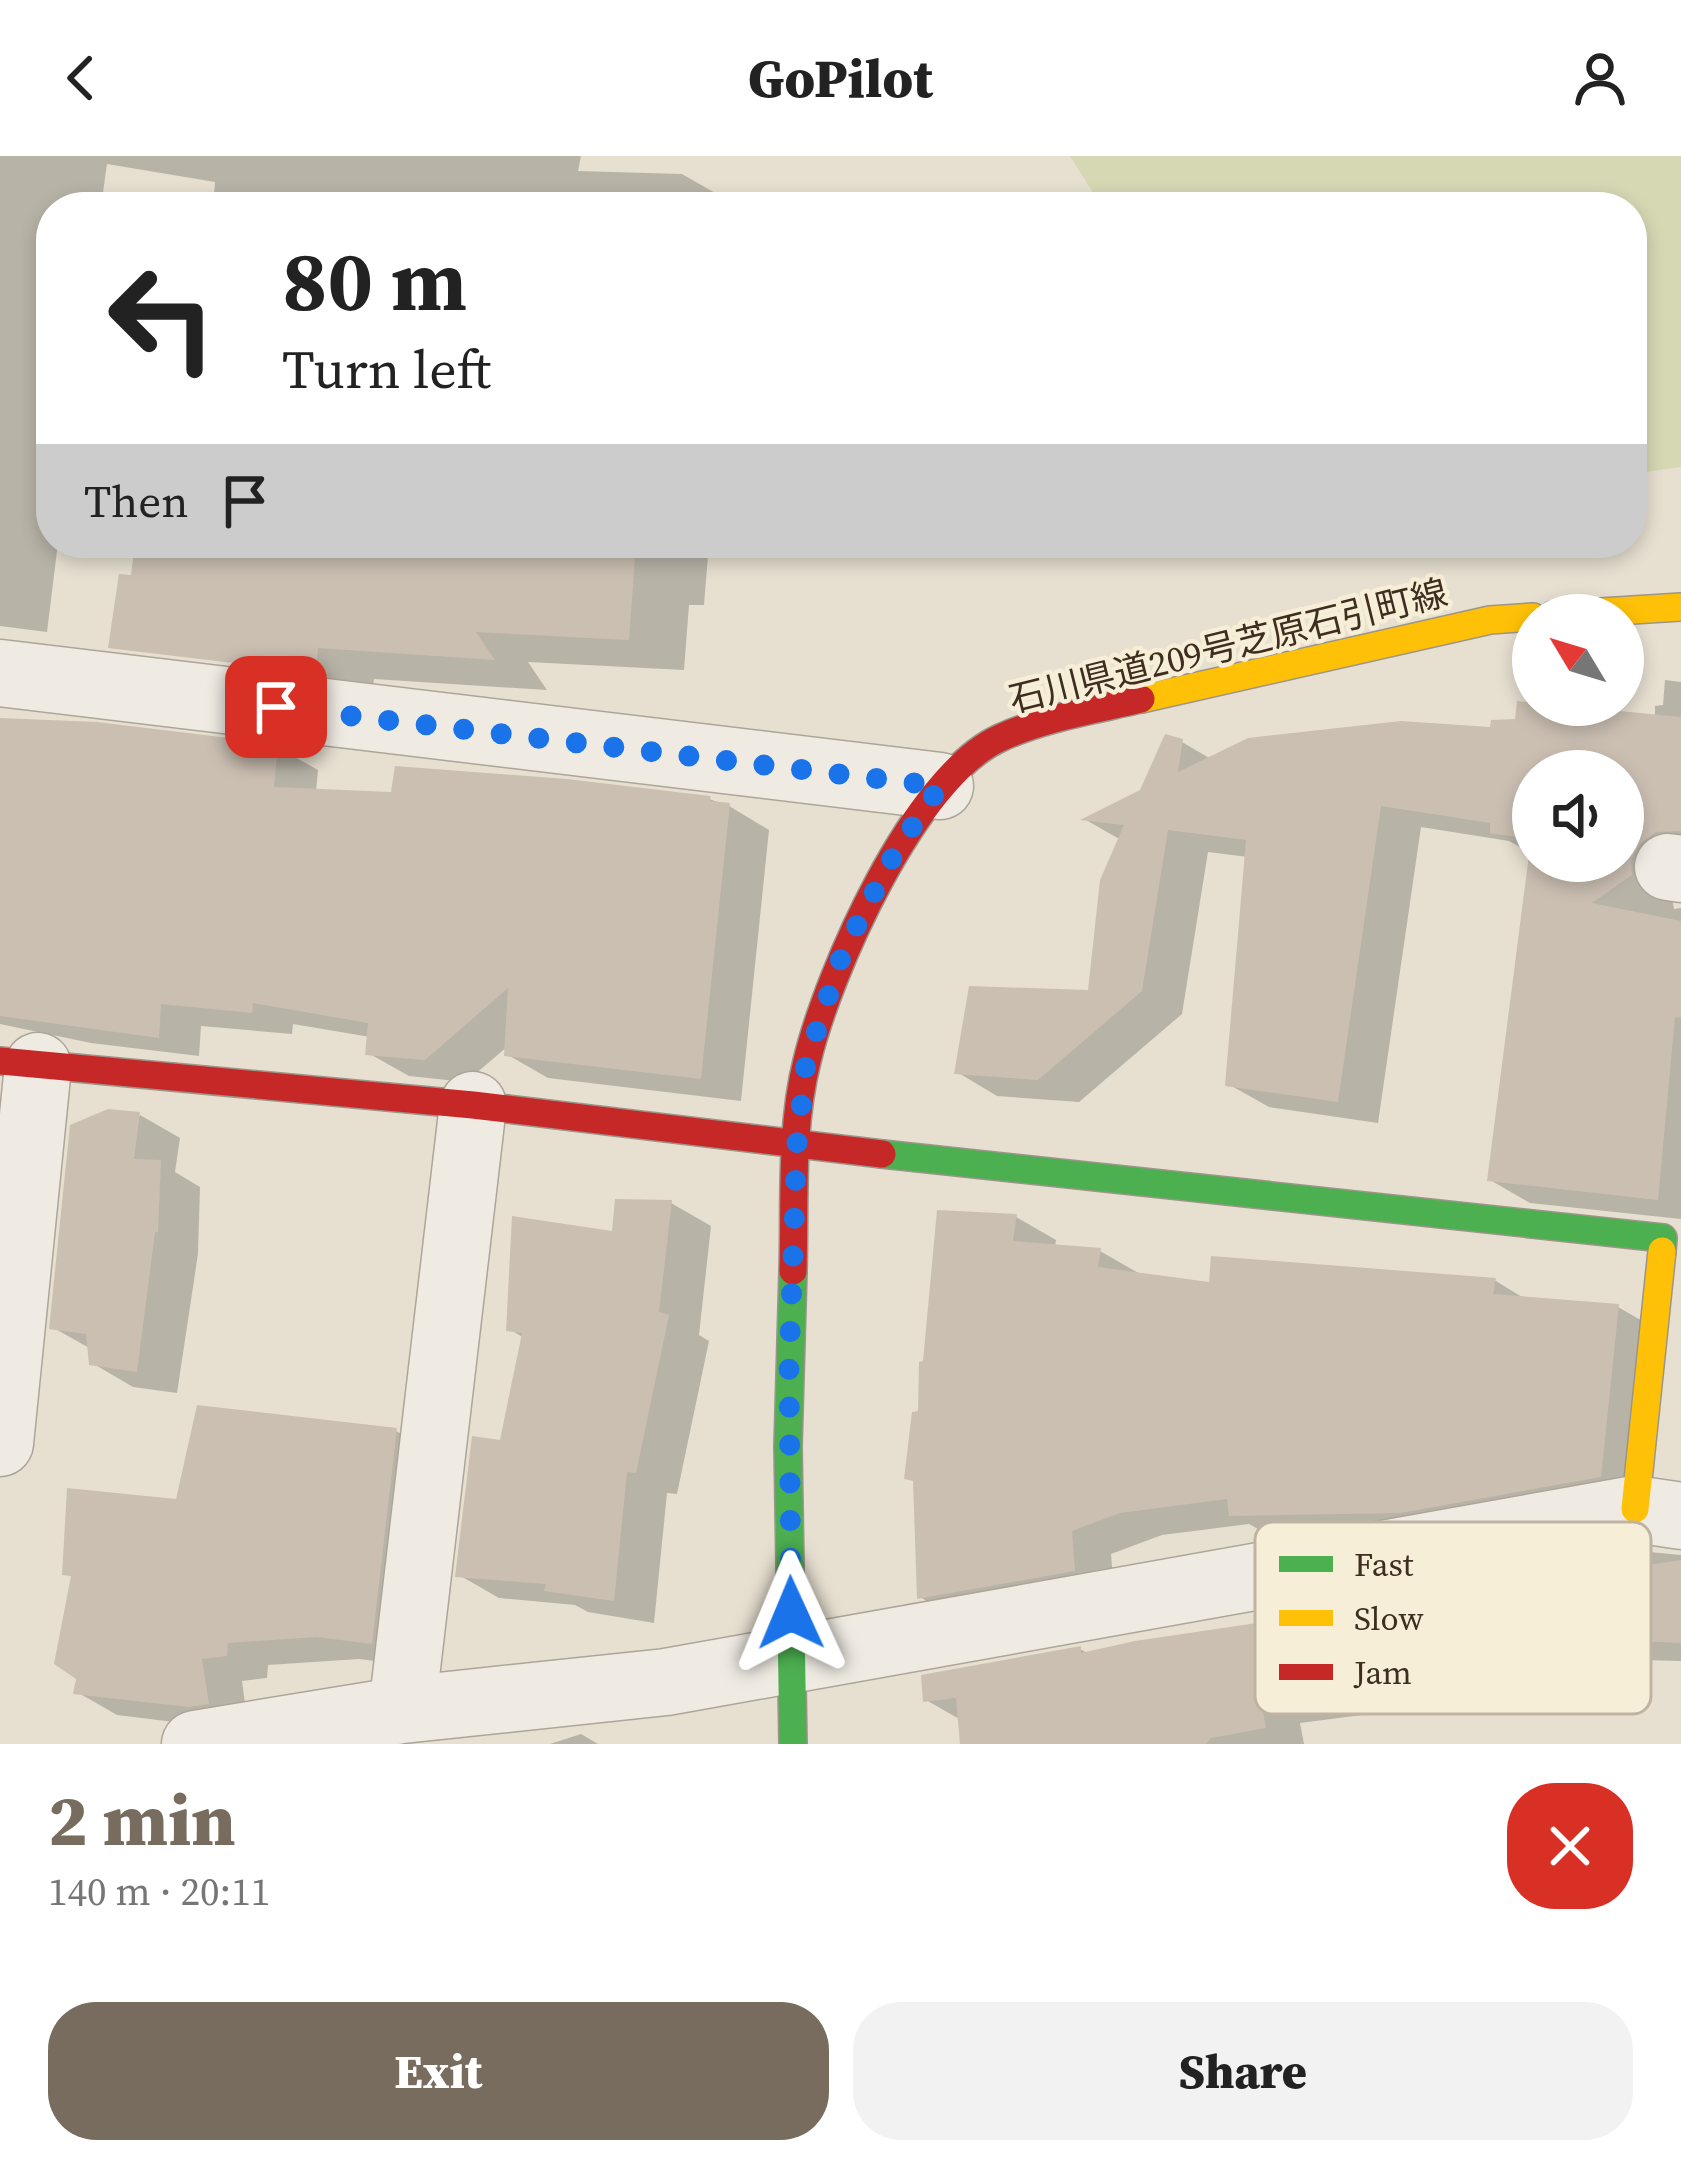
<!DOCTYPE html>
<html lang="en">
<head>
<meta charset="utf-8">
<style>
  body { margin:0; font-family:"Source Serif 4","Noto Sans JP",serif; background:#f2f2f2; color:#222; height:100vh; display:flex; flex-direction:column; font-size:45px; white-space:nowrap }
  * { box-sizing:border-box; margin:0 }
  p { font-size:39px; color:#767676 }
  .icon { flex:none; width:66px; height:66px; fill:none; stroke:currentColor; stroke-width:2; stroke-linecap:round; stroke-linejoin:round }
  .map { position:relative; height:1588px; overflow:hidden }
  .panel { display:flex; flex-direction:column; background:#fff; flex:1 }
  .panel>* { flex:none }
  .banner { position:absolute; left:36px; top:36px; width:1611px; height:366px; border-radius:48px; box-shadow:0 6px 18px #0003; background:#fff; color:#222; overflow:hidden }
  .needle { width:78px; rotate:308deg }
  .controls { position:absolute; left:1512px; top:438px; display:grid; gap:24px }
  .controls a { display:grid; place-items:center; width:132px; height:132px; border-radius:50%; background:#fff; box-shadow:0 6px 18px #0003; font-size:60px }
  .pin { position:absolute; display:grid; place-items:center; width:102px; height:102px; color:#fff; margin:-51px; border-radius:24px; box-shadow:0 6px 18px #0006 }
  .me { position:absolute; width:132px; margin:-66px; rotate:359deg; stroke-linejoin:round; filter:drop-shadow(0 0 9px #0008) }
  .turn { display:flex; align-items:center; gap:42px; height:252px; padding:0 48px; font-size:54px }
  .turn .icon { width:156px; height:156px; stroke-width:2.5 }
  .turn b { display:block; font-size:84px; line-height:102px }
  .then { display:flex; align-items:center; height:114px; padding:0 48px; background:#0003; gap:24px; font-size:45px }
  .round { display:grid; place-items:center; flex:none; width:126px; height:126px; border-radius:48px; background:#f2f2f2 }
  .headline { display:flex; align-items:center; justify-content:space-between; height:204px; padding:0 48px }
  h1 { font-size:72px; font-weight:800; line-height:90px; color:#786c5e }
  .cta { display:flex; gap:24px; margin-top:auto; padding:24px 48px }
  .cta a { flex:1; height:138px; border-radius:48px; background:#786c5e; color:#fff; font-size:48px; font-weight:800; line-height:138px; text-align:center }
  .cta a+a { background:#f2f2f2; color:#222 }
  header { display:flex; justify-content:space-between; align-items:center; height:156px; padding:0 48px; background:#fff; font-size:54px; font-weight:800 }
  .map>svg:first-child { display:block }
  .green { fill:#d6d7b3 }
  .shadow { fill:#0003; fill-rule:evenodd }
  .building { fill:#cbbfb2; fill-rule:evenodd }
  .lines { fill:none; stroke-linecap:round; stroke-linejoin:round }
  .street-casing { stroke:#ada599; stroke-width:69 }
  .fast-casing { stroke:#9c958a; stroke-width:30 }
  .slow-casing { stroke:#9c958a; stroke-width:30 }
  .jam-casing { stroke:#9c958a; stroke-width:30 }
  .street { stroke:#efebe3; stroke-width:66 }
  .fast { stroke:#4caf50; stroke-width:27 }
  .slow { stroke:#ffc107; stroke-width:27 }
  .jam { stroke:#c62828; stroke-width:27 }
  .route { stroke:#1a73e8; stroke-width:21; stroke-dasharray:0 37.8 }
  .labels { text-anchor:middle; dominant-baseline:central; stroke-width:9; stroke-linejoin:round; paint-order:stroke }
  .street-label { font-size:36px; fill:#3d2e20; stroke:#f7eed8 }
  .key { fill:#f7eed8; stroke:#bfb4a1; stroke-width:3 }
  .key-label { font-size:33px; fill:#3d2e20 }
</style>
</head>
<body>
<header><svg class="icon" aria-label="back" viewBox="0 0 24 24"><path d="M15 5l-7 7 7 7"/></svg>GoPilot<svg class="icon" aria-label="person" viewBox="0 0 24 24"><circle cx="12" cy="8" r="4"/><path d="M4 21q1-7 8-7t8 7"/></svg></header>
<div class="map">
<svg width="1681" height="1588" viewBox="0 0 1681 1588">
  <rect width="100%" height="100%" fill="#e7e0d1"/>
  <!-- green -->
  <path class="green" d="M1070,0H1681V311L1632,318V51H1102Z"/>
  <!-- shadow -->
  <path class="shadow" d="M0,0H581L578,15L682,18L738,50L213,51L215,26L107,8L101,51H51V387H58L47,476L0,470Z
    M138,387H709L704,449H689L684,514L528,506L547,534L374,523L371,547L314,541L258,508Z
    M1665,524L1681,526V709L1670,731L1674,753L1681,752V1063L1530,1047L1490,1024L1532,698L1509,685L1421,671L1378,967L1269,951L1228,928L1248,701L1208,696L1182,858L1079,946L997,940L957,916L1091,837L1121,684L1086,664L1142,637L1182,586L1211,603L1655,561V550L1663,549ZM1533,615H1623V705H1533Z
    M0,565L277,591L318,614L316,636L709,643L729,650L769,674L741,945L548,922L508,899V890L466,926L409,920L368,897L370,881L293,868L292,878L201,870L199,900L91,887L0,868Z
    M140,959L180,982L175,1016L200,1031L198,1098L177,1237L133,1231L92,1207L91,1193L52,1171Z
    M671,1047L711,1070L699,1179L709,1185L677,1338L667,1337L654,1467L588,1456L575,1449L499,1442L459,1419L502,1287L524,1182L509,1173L614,1078Z
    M1016,1061L1056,1084L1055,1091L1100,1095L1140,1118L1211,1129L1214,1104L1496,1125L1527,1144L1618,1151L1658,1174L1640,1343L1442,1378L1272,1381L1249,1368L1162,1379L1111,1398L1114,1437L960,1465L920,1441L921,1258Z
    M396,1275L437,1298L412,1510L359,1503L268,1509L267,1522L242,1525L248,1570L231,1573L117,1559L77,1536L74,1422L65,1417L179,1347Z
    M1639,1395L1681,1399V1505L1600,1503L1598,1520L1525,1538L1300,1567L1304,1588H963L961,1564L926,1544L1080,1493L1089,1498L1640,1414Z
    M581,1578L598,1588H550Z"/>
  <!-- building -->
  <path class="building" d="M135,387H636L629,484L476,476L495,504L318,492L316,517L108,492L119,418L131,419Z
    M1517,545L1681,561V675L1656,676L1640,687L1631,704L1632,719L1592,747L1681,765V862L1675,861L1658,1044L1487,1025L1531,683L1490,677V667L1381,650L1338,946L1225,930L1246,684L1168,674L1142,835L1038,924L954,918L969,830L1088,834L1100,724L1124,669L1080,664L1140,634L1165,578L1183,583L1178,616L1248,582L1401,565L1490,571L1491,564L1515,563ZM1533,615H1623V705H1533Z
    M0,562L97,566L278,588L274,631L391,636L395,610L567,623L710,640L711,645L730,647L701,923L504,900L508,832L425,904L365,899L368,867L253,847L252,857L161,848L159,882L0,860Z
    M108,953L140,956L134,1003L161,1004L158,1076H155L137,1216L89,1209L86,1178L49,1173L70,969Z
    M615,1043L672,1044L659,1156L669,1159L636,1317L627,1316L614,1445L544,1435L546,1428L455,1421L472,1280L500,1284L522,1177L506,1175L512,1060L612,1075Z
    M937,1054L1017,1058L1013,1085L1101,1092L1098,1111L1209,1126L1211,1100L1496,1122L1493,1138L1619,1148L1601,1321L1400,1357L1229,1360L1227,1343L1120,1357L1072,1375L1075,1415L917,1443L913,1325L904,1323L912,1256L918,1255L919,1206L923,1205Z
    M197,1249L397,1272L372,1488L317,1481L228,1487L227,1500L202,1503L209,1548L189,1551L73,1538L76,1523L54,1508L71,1420L62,1419L67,1332L176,1343Z
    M1681,1404V1487L1560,1482L1558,1497L1483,1516L1261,1545L1266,1572L1211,1582L1206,1588H960L956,1542L923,1546L921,1519L1081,1490V1497L1135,1485Z"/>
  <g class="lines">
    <!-- street casing -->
    <g class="street-casing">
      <path id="street" d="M0,517L940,630
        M1668,711L1681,713
        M0,1287L38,910
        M402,1554L473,949
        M195,1588L402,1554L666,1526L1635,1353L1681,1360"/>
    </g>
    <!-- fast casing -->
    <g class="fast-casing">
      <path id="fast" d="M882,998L1663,1082L1662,1095
        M793,1588L788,1290L793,1115"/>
    </g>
    <!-- slow casing -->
    <g class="slow-casing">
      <path id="slow" d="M1553,459L1681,451
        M1141,543L1490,464L1533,461
        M1635,1353L1662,1095"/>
    </g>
    <!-- jam casing -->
    <g class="jam-casing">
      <path id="jam" d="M0,905L473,949L882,998
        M793,1115C795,1047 790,972 807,905C828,817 914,621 1000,582C1043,562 1094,554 1141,543"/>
    </g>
    <!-- street -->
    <use href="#street" class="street"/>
    <!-- fast -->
    <use href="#fast" class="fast"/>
    <!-- slow -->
    <use href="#slow" class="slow"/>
    <!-- jam -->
    <use href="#jam" class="jam"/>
  </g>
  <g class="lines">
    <!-- route -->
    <path class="route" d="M276,551L940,630L896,695L843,796L806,907L797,987L789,1210L791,1457"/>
  </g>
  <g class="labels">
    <!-- street labels -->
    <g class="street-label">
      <text transform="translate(1228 490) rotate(-14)">石川県道209号芝原石引町線</text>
    </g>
  </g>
  <!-- legend -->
  <rect x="1255" y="1366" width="396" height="192" rx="18" class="key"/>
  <rect x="1279" y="1400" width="54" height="16" fill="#4caf50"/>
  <rect x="1279" y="1454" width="54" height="16" fill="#ffc107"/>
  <rect x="1279" y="1508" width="54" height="16" fill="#c62828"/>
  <g class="key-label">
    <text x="1354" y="1420">Fast</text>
    <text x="1354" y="1474">Slow</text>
    <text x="1354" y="1528">Jam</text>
  </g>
</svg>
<div class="controls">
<a><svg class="needle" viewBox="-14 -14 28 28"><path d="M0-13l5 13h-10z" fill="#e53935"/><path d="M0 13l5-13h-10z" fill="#767676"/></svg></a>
<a><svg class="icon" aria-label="sound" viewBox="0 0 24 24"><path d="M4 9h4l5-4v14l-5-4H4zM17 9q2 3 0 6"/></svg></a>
</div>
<div class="pin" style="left:276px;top:551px;background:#d93025"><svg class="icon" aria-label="arrive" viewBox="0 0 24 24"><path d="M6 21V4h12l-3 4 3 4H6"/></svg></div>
<svg class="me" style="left:791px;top:1457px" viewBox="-20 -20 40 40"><path d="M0-17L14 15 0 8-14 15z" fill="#1a73e8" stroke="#fff" stroke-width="4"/></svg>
<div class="banner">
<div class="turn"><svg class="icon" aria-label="left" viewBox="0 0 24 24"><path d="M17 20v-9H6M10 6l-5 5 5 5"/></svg><div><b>80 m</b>Turn left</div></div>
<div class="then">Then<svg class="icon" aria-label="arrive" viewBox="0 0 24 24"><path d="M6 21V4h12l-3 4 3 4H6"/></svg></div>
</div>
</div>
<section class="panel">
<div class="headline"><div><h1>2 min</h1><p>140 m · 20:11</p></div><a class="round" style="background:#d93025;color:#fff"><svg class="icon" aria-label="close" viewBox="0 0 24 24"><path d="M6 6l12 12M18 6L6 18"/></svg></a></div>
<div class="cta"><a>Exit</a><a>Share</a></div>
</section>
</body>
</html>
